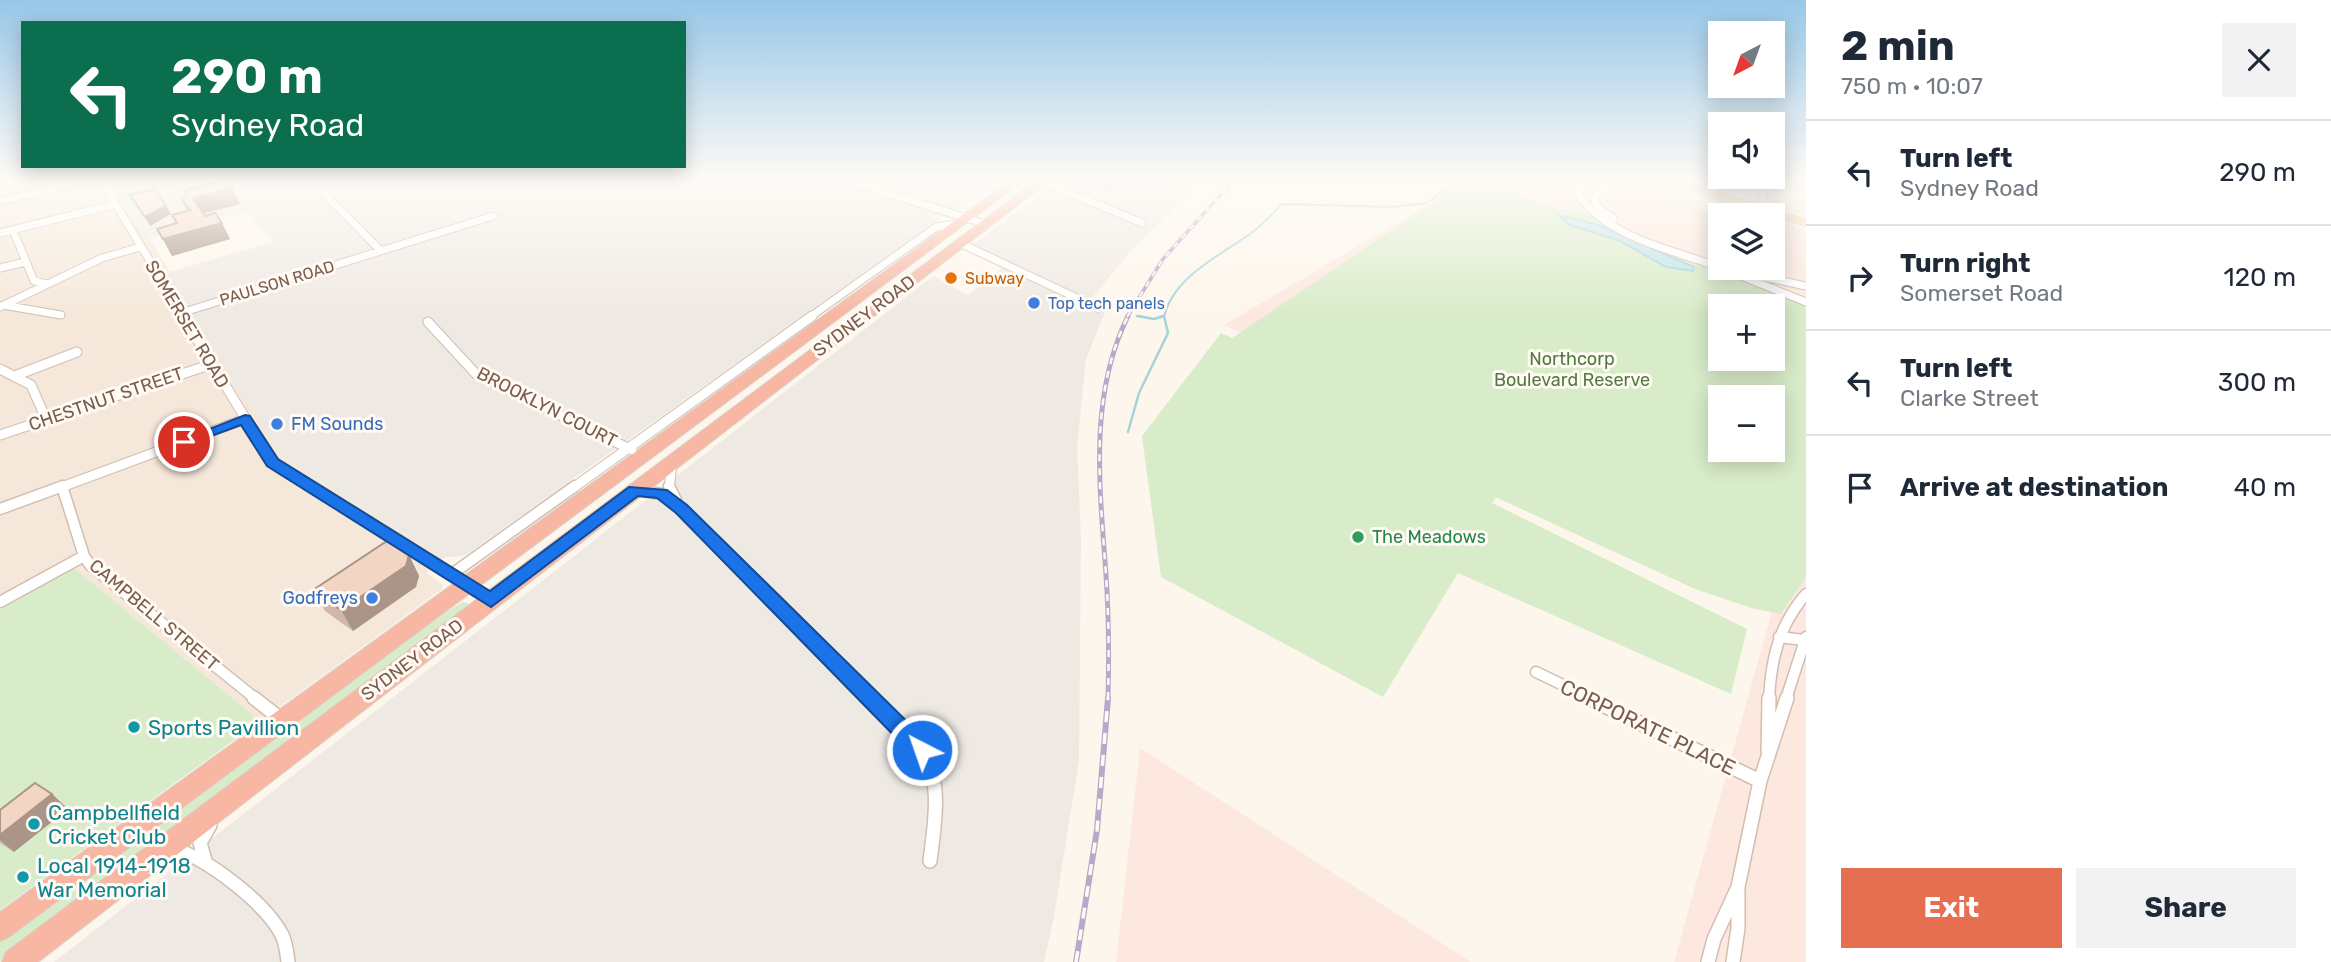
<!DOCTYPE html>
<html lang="en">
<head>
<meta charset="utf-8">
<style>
  body { margin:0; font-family:Rubik,sans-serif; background:#f2f2f3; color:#1f2937; height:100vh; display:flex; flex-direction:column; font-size:26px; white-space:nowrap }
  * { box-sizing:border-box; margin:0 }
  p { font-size:23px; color:#747a83 }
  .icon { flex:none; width:38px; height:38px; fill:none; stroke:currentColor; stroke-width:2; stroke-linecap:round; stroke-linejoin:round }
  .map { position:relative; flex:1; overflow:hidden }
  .panel { display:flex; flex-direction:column; background:#fff; width:525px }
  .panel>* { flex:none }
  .banner { position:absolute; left:21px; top:21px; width:665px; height:147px; border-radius:0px; box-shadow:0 4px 18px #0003; background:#0b6e4f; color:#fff; overflow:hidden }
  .needle { width:46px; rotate:221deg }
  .buttons { position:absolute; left:1708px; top:21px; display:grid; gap:14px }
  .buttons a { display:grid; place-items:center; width:77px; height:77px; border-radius:0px; background:#fff; box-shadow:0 4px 18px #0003; font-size:35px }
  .pin { position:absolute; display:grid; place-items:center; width:60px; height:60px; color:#fff; margin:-30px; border:4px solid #fff; border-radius:50%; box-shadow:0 2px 7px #0007 }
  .me { position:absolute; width:77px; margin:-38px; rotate:319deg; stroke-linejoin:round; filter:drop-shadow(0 0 5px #0008) }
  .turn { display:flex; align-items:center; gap:24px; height:147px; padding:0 35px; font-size:32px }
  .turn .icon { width:91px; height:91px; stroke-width:2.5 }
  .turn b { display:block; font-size:49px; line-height:60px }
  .round { display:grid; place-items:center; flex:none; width:74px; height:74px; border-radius:0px; background:#f2f2f3 }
  .summary { display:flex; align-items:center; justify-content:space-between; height:119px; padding:0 35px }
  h1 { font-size:42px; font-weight:700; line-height:52px }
  .action { display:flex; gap:14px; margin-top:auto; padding:14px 35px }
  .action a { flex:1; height:80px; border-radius:0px; background:#e76f51; color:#fff; font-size:28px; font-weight:700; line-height:80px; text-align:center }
  .action a+a { background:#f2f2f3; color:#1f2937 }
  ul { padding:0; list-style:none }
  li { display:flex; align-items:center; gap:21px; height:105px; padding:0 35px; border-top:2px solid #e0e1e3 }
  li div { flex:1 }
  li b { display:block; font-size:26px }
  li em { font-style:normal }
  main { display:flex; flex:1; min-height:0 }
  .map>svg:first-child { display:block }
  .residential { fill:#f5e8da }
  .commercial { fill:#fde8e0; fill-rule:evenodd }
  .industrial { fill:#efe9e4 }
  .green { fill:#d8ecc9; fill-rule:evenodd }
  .water { fill:#bfe3e8; stroke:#a5d3da; stroke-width:2 }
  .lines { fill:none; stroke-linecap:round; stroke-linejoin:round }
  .stream-far1 { stroke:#a5d3da; stroke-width:2 }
  .stream { stroke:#a5d3da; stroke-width:2.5 }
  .street-far3-casing { stroke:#d1beb0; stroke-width:9 }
  .street-far2-casing { stroke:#d1beb0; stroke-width:11 }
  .street-far1-casing { stroke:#d1beb0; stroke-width:13 }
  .street-casing { stroke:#d1beb0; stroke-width:16 }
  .primary-casing { stroke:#dad1cd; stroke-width:2 }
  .highway-casing { stroke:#dad1cd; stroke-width:2 }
  .street-far3 { stroke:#fff; stroke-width:7 }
  .street-far2 { stroke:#fff; stroke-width:9 }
  .street-far1 { stroke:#fff; stroke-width:10 }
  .street { stroke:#fff; stroke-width:13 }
  .primary { fill:#fbd9a5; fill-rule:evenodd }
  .highway { fill:#f7b7a3; fill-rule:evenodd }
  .rail-far2-casing { stroke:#b9a8c9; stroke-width:3.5 }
  .rail-far1-casing { stroke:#b9a8c9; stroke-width:5 }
  .rail-casing { stroke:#b9a8c9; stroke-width:6 }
  .rail-far2 { stroke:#fffaf3; stroke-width:2; stroke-dasharray:6; stroke-linecap:butt }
  .rail-far1 { stroke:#fffaf3; stroke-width:2.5; stroke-dasharray:7; stroke-linecap:butt }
  .rail { stroke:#fffaf3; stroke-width:3.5; stroke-dasharray:11; stroke-linecap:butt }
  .wall { fill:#d1b7a8 }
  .shaded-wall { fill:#aa9588 }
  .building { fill:#f3d5c3; stroke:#aa9588; stroke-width:2 }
  .route { fill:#1a73e8; stroke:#114b97; stroke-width:2 }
  .food-dot { fill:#e8710a; stroke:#fffaf3; stroke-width:2.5 }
  .shop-dot { fill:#3f7fe0; stroke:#fffaf3; stroke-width:2.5 }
  .leisure-dot { fill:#2e9e5b; stroke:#fffaf3; stroke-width:2.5 }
  .culture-dot { fill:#0f9aa8; stroke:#fffaf3; stroke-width:2.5 }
  .labels { text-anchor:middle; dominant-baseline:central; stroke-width:6; stroke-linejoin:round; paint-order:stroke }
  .far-food-label { font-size:16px; fill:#c56008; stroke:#fffaf3; text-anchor:start }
  .far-street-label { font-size:16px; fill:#7a5c4d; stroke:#fffaf3 }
  .far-shop-label { font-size:16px; fill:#366cbe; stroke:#fffaf3; text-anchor:start }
  .street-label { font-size:18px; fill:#7a5c4d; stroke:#fffaf3 }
  .park-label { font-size:18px; fill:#537a41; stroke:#fffaf3 }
  .shop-label { font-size:18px; fill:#366cbe; stroke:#fffaf3; text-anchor:start }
  .leisure-label { font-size:18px; fill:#27864d; stroke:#fffaf3; text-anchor:start }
  .near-culture-label { font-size:21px; fill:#0d838f; stroke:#fffaf3; text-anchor:start }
  .near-street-label { font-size:21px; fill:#7a5c4d; stroke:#fffaf3 }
</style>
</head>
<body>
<main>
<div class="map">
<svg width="1806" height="962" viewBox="0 0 1806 962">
  <rect width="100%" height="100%" fill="#fdf6ec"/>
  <!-- residential -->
  <path class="residential" d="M0,180H218L213,184L130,206L281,457L444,558L426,573L442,584V589L0,910Z
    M1763,180H1806V216L1756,202Z"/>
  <!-- commercial -->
  <path class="commercial" d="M1470,180H1626L1757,215H1720V268H1773V220L1806,230V962H1674L1781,579L1224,325ZM1720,306H1773V359H1720ZM1720,397H1773V450H1720Z
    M1140,748L1471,962H1116Z"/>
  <!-- industrial -->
  <path class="industrial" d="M218,180H856L880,187L891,180H1003L961,208L953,209L466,555L444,558L281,457L166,273L273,242L248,212L145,239L129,205L213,184Z
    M1059,180H1162L1193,188L1131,251L1091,299L1107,307L1086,359L1077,447L1081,537L1079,760L1054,917L1044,962H54L933,276L968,295L1002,268L966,250Z"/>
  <!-- green -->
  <path class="green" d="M109,180H217L212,184L125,206Z
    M1466,180H1480L1563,210H1581L1624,233L1806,306V577L1781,614L1751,608L1695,589L1491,495L1496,498L1492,503L1747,629L1731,694L1458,573L1383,697L1161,577L1142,436L1221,333L1232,338ZM1720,306H1773V359H1720ZM1720,397H1773V450H1720Z
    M74,568L260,721L0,910V610Z
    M462,602L468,603L467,607L0,962V938L381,656Z"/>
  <!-- water -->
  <path class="water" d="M1558,215L1599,225L1694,267L1693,271L1666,267L1620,241L1570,225Z"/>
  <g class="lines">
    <!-- stream-far1 -->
    <path class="stream-far1" d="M1137,316L1145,317
      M1159,317L1164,316
      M1164,317C1174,275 1222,255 1254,231C1264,223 1273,213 1282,204L1392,207L1426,203L1461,180"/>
    <!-- stream -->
    <path class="stream" d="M1137,316L1154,319L1164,316
      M1128,432L1139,393L1168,333L1164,316"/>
    <!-- street-far3 casing -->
    <g class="street-far3-casing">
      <path id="street-far3" d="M101,180L184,317
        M311,180L380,250
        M846,180L985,224
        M1039,180L1142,223
        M1587,180L1578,194C1608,238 1672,250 1720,267
        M1611,180L1594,198L1597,207L1614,219
        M1786,180L1806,185
        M872,188L885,180
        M0,201L88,180
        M1758,209L1769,180
        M13,230L34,281L46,284
        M0,233L116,204
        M960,243L1098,308
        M0,268L25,262
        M1721,268L1806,302
        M1759,276L1806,286
        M3,305L61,315
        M0,307L102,258L140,247
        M181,313L493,216
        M810,317L936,227L956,224"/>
    </g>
    <!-- street-far2 casing -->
    <g class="street-far2-casing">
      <path id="street-far2" d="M183,316L272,462L312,488
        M428,322L476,374L632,450
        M0,369L31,385L46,419
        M17,375L77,352
        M0,435L212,364
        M59,488L245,419
        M573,488L812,316
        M669,488L672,466"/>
    </g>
    <!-- street-far1 casing -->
    <g class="street-far1-casing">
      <path id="street-far1" d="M62,486L84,556L90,565L256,699
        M310,486L490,600
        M669,486L676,500
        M635,490L661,494L681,509L871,699
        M0,509L63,486
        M452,574L575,486
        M0,602L84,556
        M1779,637L1804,640
        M1536,672L1592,699
        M1769,699C1771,659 1779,625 1806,594
        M1786,699L1806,637"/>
    </g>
    <!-- street casing -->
    <g class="street-casing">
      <path id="street" d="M254,698L282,720
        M870,698C886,714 906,730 920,748C944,778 934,827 930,861
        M1588,698L1760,781
        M1768,751L1769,698
        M172,849C206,856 266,904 282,935C286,943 287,953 288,962
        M205,860L200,843L210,825
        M1708,962L1714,939L1738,887L1760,781L1787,698
        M1733,962L1738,928V891"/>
    </g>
    <!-- primary casing -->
    <g class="primary-casing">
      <path id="primary" d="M1644,180H1678L1806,219V226L1683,188L1678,191Z"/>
    </g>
    <!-- highway casing -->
    <g class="highway-casing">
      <path id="highway" d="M1011,180H1024L9,937L0,941V912Z
        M1037,180H1050L38,962H2L6,952Z"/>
    </g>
    <!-- street-far3 -->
    <use href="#street-far3" class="street-far3"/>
    <!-- street-far2 -->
    <use href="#street-far2" class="street-far2"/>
    <!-- street-far1 -->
    <use href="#street-far1" class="street-far1"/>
    <!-- street -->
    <use href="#street" class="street"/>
    <!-- primary -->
    <use href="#primary" class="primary"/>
    <!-- highway -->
    <use href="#highway" class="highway"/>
    <!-- rail-far2 casing -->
    <g class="rail-far2-casing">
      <path id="rail-far2" d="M1127,317L1163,259L1234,180"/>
    </g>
    <!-- rail-far1 casing -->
    <g class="rail-far1-casing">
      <path id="rail-far1" d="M1108,699C1109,658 1109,617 1106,575C1100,489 1088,397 1128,316"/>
    </g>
    <!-- rail casing -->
    <g class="rail-casing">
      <path id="rail" d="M1076,962L1097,830L1108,698"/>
    </g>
    <!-- rail-far2 -->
    <use href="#rail-far2" class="rail-far2"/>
    <!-- rail-far1 -->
    <use href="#rail-far1" class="rail-far1"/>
    <!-- rail -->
    <use href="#rail" class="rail"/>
  </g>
  <!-- wall -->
  <path class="wall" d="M123,180H138L139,182H124Z
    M1097,180H1117L1116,183L1108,189L1096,186Z
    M232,188L240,204L203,214L230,239L172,256L157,229L176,224L172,215L187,211L181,199L186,195L184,191Z
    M409,555L419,576L416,587L353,631L325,611L313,590Z
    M52,794L68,809L14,852L0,843V810Z"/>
  <!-- shaded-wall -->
  <path class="shaded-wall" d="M1110,180H1117L1116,183L1108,189L1109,181Z
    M232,188L240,204L201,214L193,198Z
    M166,206L171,214L150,226L145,217Z
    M222,223L230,239L172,256L163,239Z
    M409,555L419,576L416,587L353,631L341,610Z
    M52,794L68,809L14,852L0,840V835Z"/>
  <!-- building -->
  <path class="building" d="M226,180L232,188L193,198L205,216L215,213L222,223L163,239L157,229L177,223L172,215L190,210L181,199L187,195L184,191Z
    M155,189L166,206L145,217L130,195Z
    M387,541L409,555L406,566L341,610L313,590Z
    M35,783L52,794L0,835V810Z"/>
  <!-- sky -->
  <linearGradient id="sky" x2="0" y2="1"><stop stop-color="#97c7e8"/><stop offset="0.57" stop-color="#fefbf6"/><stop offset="1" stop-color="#fefbf6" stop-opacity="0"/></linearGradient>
  <rect width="1806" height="315" fill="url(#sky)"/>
  <!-- route -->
  <path class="route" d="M245,415L250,416L278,459L490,591L629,487L667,490L687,505L930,744L933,750L930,757L922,759L915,757L676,513L657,498L638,496L491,607L267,466L241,425L184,446L176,442Z"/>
  <!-- markers -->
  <circle class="food-dot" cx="951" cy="278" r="7"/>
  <g class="shop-dot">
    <circle cx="1034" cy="303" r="7"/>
    <circle cx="277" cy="424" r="7"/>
    <circle cx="372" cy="598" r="7"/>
  </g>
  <circle class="leisure-dot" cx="1358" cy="537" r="7"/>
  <g class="culture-dot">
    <circle cx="134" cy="727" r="7"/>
    <circle cx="34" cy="824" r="7"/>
    <circle cx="23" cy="877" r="7"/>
  </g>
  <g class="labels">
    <!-- far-food labels -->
    <g class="far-food-label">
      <text x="965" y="278">Subway</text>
    </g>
    <!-- far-street labels -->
    <g class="far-street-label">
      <text transform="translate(277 283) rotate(-17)">PAULSON ROAD</text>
    </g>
    <!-- far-shop labels -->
    <g class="far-shop-label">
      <text x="1048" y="303">Top tech panels</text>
    </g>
    <!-- street labels -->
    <g class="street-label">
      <text transform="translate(864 316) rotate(-37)">SYDNEY ROAD</text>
      <text transform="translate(187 324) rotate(59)">SOMERSET ROAD</text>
      <text transform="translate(106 399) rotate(-19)">CHESTNUT STREET</text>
      <text transform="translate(547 407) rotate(27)">BROOKLYN COURT</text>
      <text transform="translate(154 615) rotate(40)">CAMPBELL STREET</text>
      <text transform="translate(412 660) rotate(-37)">SYDNEY ROAD</text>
    </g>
    <!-- park labels -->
    <g class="park-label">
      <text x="1572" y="359">Northcorp<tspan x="1572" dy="21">Boulevard Reserve</tspan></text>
    </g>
    <!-- shop labels -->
    <g class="shop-label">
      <text x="291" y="424">FM Sounds</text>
      <text x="358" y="598" text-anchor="end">Godfreys</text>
    </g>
    <!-- leisure labels -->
    <g class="leisure-label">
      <text x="1372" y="537">The Meadows</text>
    </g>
    <!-- near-culture labels -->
    <g class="near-culture-label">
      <text x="148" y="727">Sports Pavillion</text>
      <text x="48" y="812">Campbellfield<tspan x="48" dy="24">Cricket Club</tspan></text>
      <text x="37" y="865">Local 1914-1918<tspan x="37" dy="24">War Memorial</tspan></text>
    </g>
    <!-- near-street labels -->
    <g class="near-street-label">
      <text transform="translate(1648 727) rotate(26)">CORPORATE PLACE</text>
    </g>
  </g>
</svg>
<div class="buttons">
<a><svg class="needle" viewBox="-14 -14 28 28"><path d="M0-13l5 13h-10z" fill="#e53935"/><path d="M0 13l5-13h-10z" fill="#747a83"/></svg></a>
<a><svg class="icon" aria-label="sound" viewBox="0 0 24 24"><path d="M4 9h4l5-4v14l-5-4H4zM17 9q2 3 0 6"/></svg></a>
<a><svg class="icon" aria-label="layers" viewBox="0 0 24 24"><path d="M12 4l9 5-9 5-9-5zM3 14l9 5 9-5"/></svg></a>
<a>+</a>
<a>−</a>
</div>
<div class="pin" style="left:184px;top:442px;background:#d93025"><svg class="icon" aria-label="arrive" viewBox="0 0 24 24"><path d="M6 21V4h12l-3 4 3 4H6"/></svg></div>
<svg class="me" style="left:922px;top:750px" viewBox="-20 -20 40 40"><circle r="17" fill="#1a73e8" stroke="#fff" stroke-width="3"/><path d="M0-11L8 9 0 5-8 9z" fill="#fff"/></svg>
<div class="banner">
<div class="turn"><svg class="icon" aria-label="left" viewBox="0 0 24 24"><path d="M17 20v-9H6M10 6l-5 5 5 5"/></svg><div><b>290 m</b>Sydney Road</div></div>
</div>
</div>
<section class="panel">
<div class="summary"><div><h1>2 min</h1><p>750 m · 10:07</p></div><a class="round"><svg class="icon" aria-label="close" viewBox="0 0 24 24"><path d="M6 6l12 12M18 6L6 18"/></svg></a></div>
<ul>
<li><svg class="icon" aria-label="left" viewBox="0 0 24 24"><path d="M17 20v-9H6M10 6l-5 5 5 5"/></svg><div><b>Turn left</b><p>Sydney Road</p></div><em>290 m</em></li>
<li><svg class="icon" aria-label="right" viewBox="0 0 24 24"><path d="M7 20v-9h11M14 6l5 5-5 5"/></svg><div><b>Turn right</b><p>Somerset Road</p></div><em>120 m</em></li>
<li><svg class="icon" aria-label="left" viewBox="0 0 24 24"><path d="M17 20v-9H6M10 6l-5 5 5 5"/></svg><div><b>Turn left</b><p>Clarke Street</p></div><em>300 m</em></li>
<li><svg class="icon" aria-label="arrive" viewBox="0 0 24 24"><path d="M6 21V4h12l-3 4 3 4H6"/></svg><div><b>Arrive at destination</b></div><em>40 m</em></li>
</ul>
<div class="action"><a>Exit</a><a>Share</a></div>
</section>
</main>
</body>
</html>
